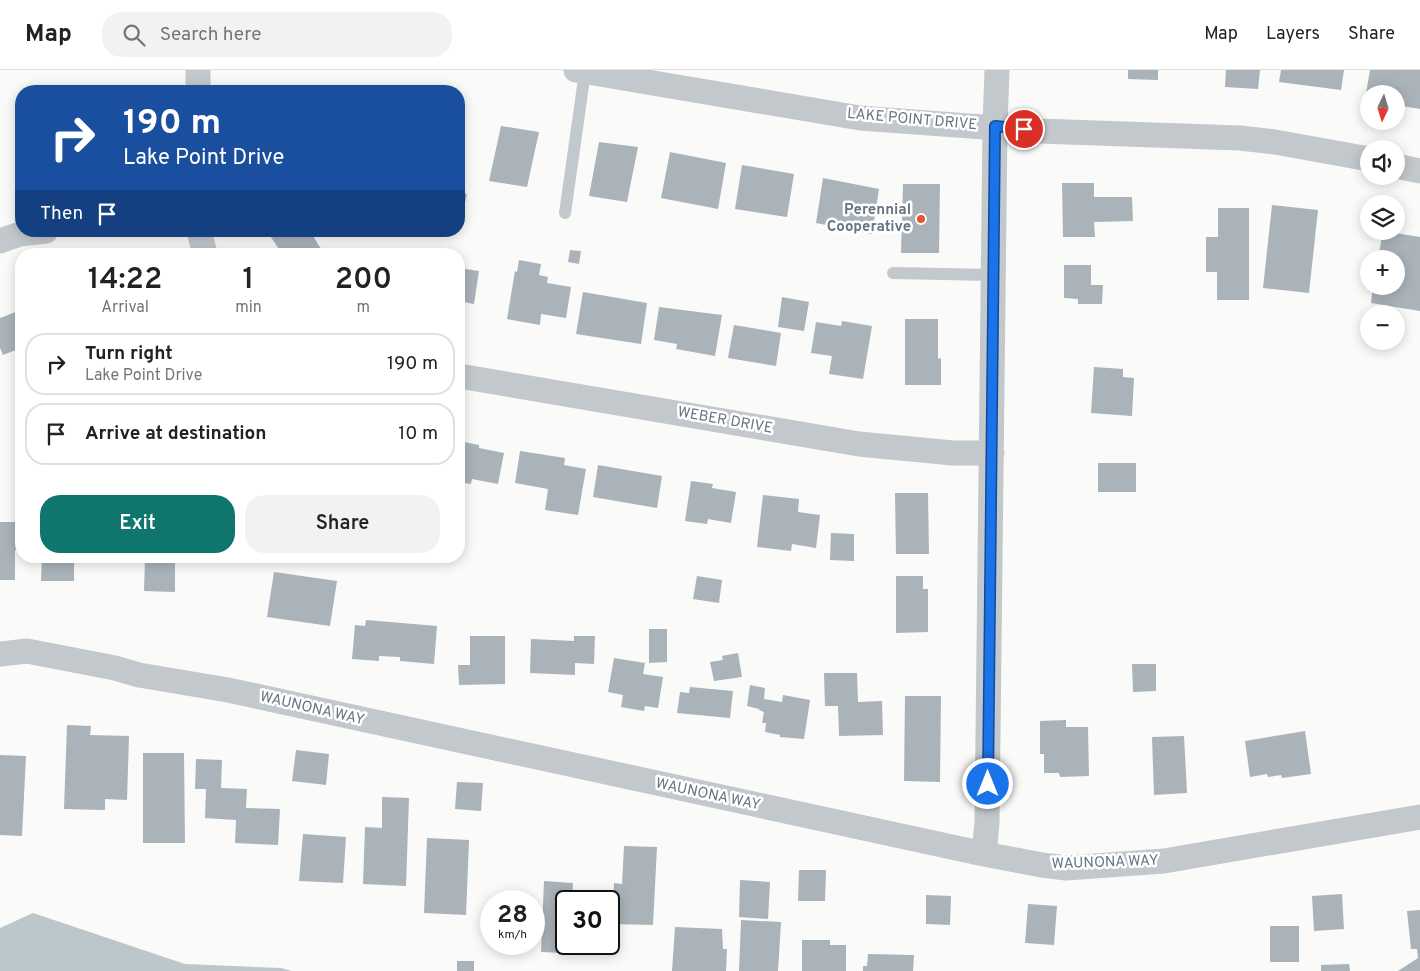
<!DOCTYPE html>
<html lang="en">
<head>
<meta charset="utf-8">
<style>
  body { margin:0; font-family:Overpass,sans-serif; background:#f2f2f2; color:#222; height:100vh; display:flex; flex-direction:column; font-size:19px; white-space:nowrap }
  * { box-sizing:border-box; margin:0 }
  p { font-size:16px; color:#767676 }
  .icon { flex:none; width:28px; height:28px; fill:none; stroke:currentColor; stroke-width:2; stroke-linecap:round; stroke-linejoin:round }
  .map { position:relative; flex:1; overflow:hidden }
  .sheet { position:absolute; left:15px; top:178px; width:450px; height:315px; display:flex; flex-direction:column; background:#fff; border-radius:20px; box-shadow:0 2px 12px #0003 }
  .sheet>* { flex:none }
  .guide { position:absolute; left:15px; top:15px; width:450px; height:152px; border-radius:20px; box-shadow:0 2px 12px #0003; background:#1a4fa0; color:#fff; overflow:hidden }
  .needle { width:32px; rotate:184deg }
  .tools { position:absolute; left:1360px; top:15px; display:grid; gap:10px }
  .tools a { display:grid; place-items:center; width:45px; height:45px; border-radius:50%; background:#fff; box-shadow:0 2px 12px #0003; font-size:25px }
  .speed { position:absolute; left:480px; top:820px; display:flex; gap:10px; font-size:25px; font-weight:700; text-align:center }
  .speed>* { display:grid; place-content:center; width:65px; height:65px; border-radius:50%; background:#fff; box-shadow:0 2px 12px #0003; line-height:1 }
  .speed small { font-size:12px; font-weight:400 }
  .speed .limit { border:2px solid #111; border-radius:8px; background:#fff; color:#111 }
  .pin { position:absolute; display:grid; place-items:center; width:42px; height:42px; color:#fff; margin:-21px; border:2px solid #fff; border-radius:50%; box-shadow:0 1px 5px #0007 }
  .me { position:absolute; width:55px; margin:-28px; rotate:0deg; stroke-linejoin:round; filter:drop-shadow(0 0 4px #0008) }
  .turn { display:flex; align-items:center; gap:18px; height:105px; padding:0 25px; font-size:22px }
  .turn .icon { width:65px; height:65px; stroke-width:2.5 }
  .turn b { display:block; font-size:35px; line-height:42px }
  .then { display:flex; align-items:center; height:48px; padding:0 25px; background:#0003; gap:10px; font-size:19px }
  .eta { display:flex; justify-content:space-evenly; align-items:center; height:85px; text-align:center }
  .eta b { font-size:30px; font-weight:600; line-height:35px }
  .action { display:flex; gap:10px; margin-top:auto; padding:10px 25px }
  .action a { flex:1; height:58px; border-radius:20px; background:#0f766e; color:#fff; font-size:20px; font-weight:600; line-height:58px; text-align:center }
  .action a+a { background:#f2f2f2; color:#222 }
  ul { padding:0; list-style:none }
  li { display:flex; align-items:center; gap:15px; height:62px; margin:0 10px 8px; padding:0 15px; border:2px solid #e0e0e0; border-radius:20px }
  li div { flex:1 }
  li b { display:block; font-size:19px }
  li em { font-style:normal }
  header { display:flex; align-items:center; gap:30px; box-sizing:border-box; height:70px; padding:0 25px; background:#fff; border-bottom:1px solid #e0e0e0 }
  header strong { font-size:24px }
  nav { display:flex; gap:28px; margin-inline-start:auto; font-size:18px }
  .search { width:350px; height:45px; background:#f2f2f2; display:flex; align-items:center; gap:12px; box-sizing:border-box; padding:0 18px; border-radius:20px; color:#767676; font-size:19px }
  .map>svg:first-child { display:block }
  .water { fill:#bbc7cb }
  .building { fill:#aab3b9 }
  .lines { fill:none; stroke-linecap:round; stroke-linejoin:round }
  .service { stroke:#c3c8cc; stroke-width:12 }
  .minor { stroke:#c3c8cc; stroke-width:25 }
  .route-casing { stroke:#114b97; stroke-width:12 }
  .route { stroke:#1a73e8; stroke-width:9 }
  .poi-dot { fill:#e4572e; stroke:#fff; stroke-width:2 }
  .labels { text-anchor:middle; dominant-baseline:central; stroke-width:5; stroke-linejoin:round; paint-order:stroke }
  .street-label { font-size:15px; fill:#657683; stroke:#fff }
  .poi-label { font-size:15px; font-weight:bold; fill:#657683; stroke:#fff; text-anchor:end }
</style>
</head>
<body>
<header>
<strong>Map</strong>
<div class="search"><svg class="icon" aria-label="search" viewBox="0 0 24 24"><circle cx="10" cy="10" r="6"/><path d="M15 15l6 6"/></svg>Search here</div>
<nav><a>Map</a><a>Layers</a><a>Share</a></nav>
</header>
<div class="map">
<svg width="1420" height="901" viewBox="0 0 1420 901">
  <rect width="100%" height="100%" fill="#fafaf8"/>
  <!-- water -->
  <path class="water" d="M33,843L185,894L281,898L292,901H0V858Z"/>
  <!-- building -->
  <path class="building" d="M1128,0H1158V10L1128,9Z
    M1226,0H1260L1258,19L1225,17Z
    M1281,0H1344L1341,20L1279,12Z
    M1370,0H1420V39L1396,35V24H1369V29H1365Z
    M20,45H21V77H17Z
    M459,46L464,47L460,71L459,70Z
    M501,56L539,62L527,117L489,111Z
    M599,72L638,77L627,132L589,126Z
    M670,82L726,93L718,139L661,128Z
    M742,95L794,104L787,147L735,139Z
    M823,108L879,119L872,164L816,153Z
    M1062,113H1094V127H1132L1133,151L1094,152L1095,167H1063Z
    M903,114H940L939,183H901Z
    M459,123L467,124L463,142L459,141Z
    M1272,135L1318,140L1309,223L1263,218Z
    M1218,138H1249V230H1217V202H1206V167H1218Z
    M267,161H310L324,184H282Z
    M1383,161L1420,167V241L1371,233L1373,216H1396V189H1378Z
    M371,178L401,183V184H370Z
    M570,180L581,181L579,194L568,192Z
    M519,190L541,194L539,205L548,207L547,213L571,217L566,248L541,244L540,255L507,249L515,201L517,202Z
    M1064,195H1091V215H1103L1102,234H1078V229L1064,228Z
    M459,198L479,201L474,234L459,231Z
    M583,222L647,233L641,274L576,264Z
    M782,227L809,232L804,261L778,257Z
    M659,237L722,245L715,286L676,279L677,274L654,270Z
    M21,240V278L3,285L0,278V248Z
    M905,249H938V289L941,288V315H905Z
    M842,251L872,256L863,309L829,304L832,286L811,283L816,252L841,256Z
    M734,255L781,263L776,296L728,288Z
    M1094,297L1123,299V307L1134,308L1132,346L1091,343Z
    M459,371L479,375V378L504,383L498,414L472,409L471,414L459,412Z
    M520,381L565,388L564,395L586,399L578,445L545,440L548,419L515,413Z
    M1098,393H1136V422H1098Z
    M598,395L662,406L657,438L593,427Z
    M691,411L713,414L712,418L736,422L731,453L708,449L707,454L685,451Z
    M895,423H928L929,484H896Z
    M763,425L799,429L798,442L820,445L816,478L792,474L791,481L757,477Z
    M0,452H21V480H15V510H0Z
    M831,463L854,464V491L830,490Z
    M42,486H74V511H41Z
    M145,490H175V522L144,521Z
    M274,502L337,511L330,556L267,547Z
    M697,506L722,510L719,533L693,529Z
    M896,506H923V519H928V562L896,563Z
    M366,550L437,556L434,594L400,591V587L379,586V591L352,589L355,555L365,556Z
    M649,559H667V592L649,593Z
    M470,566H505V614L459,615L458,595H470Z
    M574,566H595L594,594L575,593V605L530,603L531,569L574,571Z
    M738,583L742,607L714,611L710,592L723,590L722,586Z
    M614,588L645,593L643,604L663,607L658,638L645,636L644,641L621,637L623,625L608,622Z
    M1132,594H1156V621L1133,622Z
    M824,603H857L858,632L882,631L883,665L839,666L838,636H825Z
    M750,615L765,618L764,629L782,632L783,625L810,630L804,669L780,667V665L765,662L766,653H762L764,642L759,640V639L747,636Z
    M690,617L733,621L730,648L677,643L680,622L689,623Z
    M905,626H941L940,712L904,711Z
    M1066,650V657H1088L1089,706L1060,707L1059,703H1044V684H1040V651Z
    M67,655L91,656L90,665L129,666L127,730L105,729V740L64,739Z
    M1305,661L1311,704L1282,708L1281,705L1268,707L1267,704L1250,707L1245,671Z
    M1184,666L1187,723L1154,725L1152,667Z
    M296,680L329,684L326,715L292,711Z
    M143,683H184L185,773H143Z
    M0,685L26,686L22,766L0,765Z
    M196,689L222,690L221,718L247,719L246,738L280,739L278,775L235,773L236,750L205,748L206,719H195Z
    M457,712L483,713L481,741L455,739Z
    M382,727L409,728L406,816L363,814L365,757L382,758Z
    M303,764L346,767L343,813L299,811Z
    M427,768L469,770L466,845L424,843Z
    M624,776L657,777L653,855L612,854L614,813L622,814Z
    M799,800H826L825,831H798Z
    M740,810L770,812L768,849L739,847Z
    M544,811L573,813L572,831H566V872H564V883L541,882Z
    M1342,824L1344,859L1314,861L1312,826Z
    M926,825L951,826L950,855L926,854Z
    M1028,834L1057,836L1054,875L1025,873Z
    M1420,840V901H1398L1418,888L1417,879H1411L1407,841Z
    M741,850L781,852L778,901H739Z
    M1270,856H1299V892H1270Z
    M675,857L722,859L723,879H727L726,901H672Z
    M802,870H830V875H846V901H802Z
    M868,884L914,885L913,901H863V896H867Z
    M457,891H474V901H457Z
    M1349,894L1350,901H1321V895Z"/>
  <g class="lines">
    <!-- service -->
    <path class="service" d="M565,143L585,2
      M893,203L993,205"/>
    <!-- minor -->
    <path class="minor" d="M198,0V21
      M576,0L860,48L1039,61L1240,68L1275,72L1369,89
      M1396,96L1420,101
      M199,161L205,184
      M0,171L20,164L46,161
      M459,306L859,374L953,383H992
      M0,584L27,581L115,598L139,605L228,620L984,784L1042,795L1066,798L1164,791L1420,747
      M984,784L987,752L995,56L997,0"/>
  </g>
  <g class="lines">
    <!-- route casing -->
    <g class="route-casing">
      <path id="route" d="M988,714L995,56L1024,59"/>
    </g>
    <!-- route -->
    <use href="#route" class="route"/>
  </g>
  <!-- markers -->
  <circle class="poi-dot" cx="921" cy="149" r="5"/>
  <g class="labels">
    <!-- street labels -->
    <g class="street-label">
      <text transform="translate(912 50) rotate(5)">LAKE POINT DRIVE</text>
      <text transform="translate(725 351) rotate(10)">WEBER DRIVE</text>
      <text transform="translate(312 639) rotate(13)">WAUNONA WAY</text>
      <text transform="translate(708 725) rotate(12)">WAUNONA WAY</text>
      <text transform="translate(1105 793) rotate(-2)">WAUNONA WAY</text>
    </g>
    <!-- poi labels -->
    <g class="poi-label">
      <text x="911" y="140">Perennial<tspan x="911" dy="17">Cooperative</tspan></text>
    </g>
  </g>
</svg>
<div class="tools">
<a><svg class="needle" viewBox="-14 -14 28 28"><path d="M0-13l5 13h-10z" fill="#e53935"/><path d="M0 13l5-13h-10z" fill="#767676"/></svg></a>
<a><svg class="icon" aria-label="sound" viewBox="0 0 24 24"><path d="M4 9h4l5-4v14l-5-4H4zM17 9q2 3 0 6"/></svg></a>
<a><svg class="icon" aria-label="layers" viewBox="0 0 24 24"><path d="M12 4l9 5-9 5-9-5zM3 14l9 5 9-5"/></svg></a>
<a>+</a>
<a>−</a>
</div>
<div class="speed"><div>28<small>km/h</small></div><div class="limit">30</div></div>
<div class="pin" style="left:1024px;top:59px;background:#d93025"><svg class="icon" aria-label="arrive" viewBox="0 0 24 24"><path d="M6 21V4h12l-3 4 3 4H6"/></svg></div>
<svg class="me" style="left:988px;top:714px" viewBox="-20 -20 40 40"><circle r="17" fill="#1a73e8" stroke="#fff" stroke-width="3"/><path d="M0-11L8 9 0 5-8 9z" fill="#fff"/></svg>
<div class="guide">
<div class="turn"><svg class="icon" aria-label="right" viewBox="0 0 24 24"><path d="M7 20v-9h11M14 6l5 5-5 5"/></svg><div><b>190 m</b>Lake Point Drive</div></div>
<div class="then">Then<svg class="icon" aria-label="arrive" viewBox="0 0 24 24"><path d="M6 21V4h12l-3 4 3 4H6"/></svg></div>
</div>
<section class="sheet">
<div class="eta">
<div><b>14:22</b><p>Arrival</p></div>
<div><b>1</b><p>min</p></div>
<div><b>200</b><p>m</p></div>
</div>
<ul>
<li><svg class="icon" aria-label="right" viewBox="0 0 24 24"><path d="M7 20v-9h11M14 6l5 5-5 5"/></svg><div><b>Turn right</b><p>Lake Point Drive</p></div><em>190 m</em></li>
<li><svg class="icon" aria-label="arrive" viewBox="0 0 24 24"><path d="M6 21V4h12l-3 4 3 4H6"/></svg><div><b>Arrive at destination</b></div><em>10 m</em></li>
</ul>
<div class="action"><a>Exit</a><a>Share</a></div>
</section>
</div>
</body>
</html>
